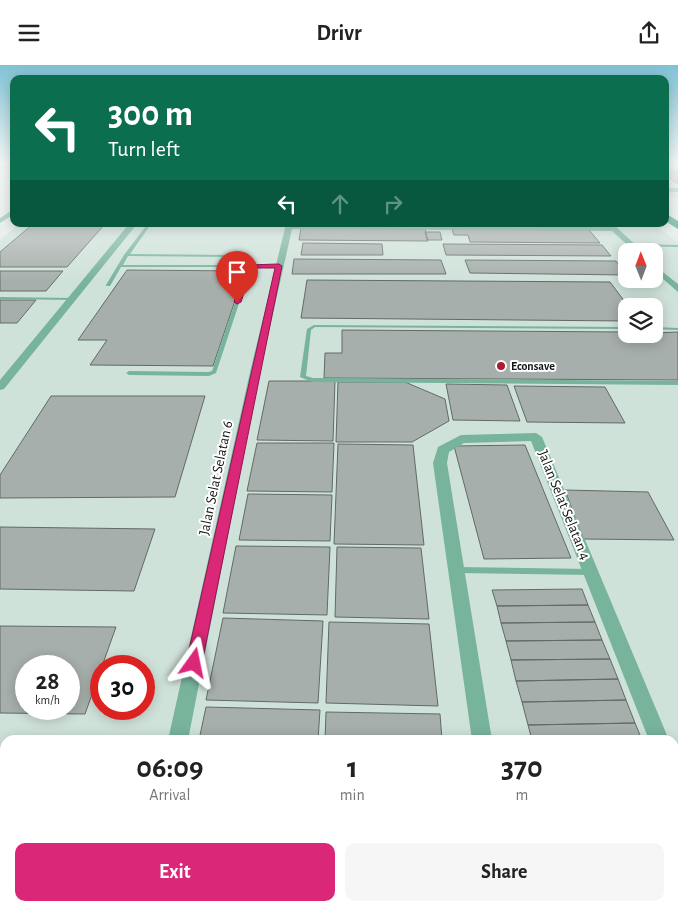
<!DOCTYPE html>
<html lang="en">
<head>
<meta charset="utf-8">
<style>
  body { margin:0; font-family:"Alegreya Sans",sans-serif; background:#f6f6f6; color:#222; height:100vh; display:flex; flex-direction:column; font-size:19px; white-space:nowrap }
  * { box-sizing:border-box; margin:0 }
  p { font-size:16px; color:#767676 }
  .icon { flex:none; width:28px; height:28px; fill:none; stroke:currentColor; stroke-width:2; stroke-linecap:round; stroke-linejoin:round }
  .map { position:relative; flex:1; overflow:hidden }
  .drawer { position:absolute; left:0px; top:670px; width:679px; height:176px; display:flex; flex-direction:column; background:#fff; border-radius:15px 15px 0 0; box-shadow:0 2px 12px #0003 }
  .drawer>* { flex:none }
  .banner { position:absolute; left:10px; top:10px; width:659px; height:152px; border-radius:10px; box-shadow:0 2px 12px #0003; background:#0b6e4f; color:#fff; overflow:hidden }
  .needle { width:32px; rotate:359deg }
  .tools { position:absolute; left:618px; top:178px; display:grid; gap:10px }
  .tools a { display:grid; place-items:center; width:45px; height:45px; border-radius:10px; background:#fff; box-shadow:0 2px 12px #0003; font-size:25px }
  .speed { position:absolute; left:15px; top:590px; display:flex; gap:10px; font-size:25px; font-weight:700; text-align:center }
  .speed>* { display:grid; place-content:center; width:65px; height:65px; border-radius:50%; background:#fff; box-shadow:0 2px 12px #0003; line-height:1 }
  .speed small { font-size:12px; font-weight:400 }
  .speed .limit { border:8px solid #d22; background:#fff; color:#111 }
  .pin { position:absolute; display:grid; place-items:center; width:42px; height:42px; color:#fff; margin:-51px -21px; border-radius:50% 50% 50% 0; rotate:-45deg; box-shadow:0 0 5px #0007 }
  .pin .icon { rotate:45deg }
  .me { position:absolute; width:55px; margin:-28px; rotate:12deg; stroke-linejoin:round; filter:drop-shadow(0 0 4px #0008) }
  .turn { display:flex; align-items:center; gap:18px; height:105px; padding:0 15px; font-size:22px }
  .turn .icon { width:65px; height:65px; stroke-width:2.5 }
  .turn b { display:block; font-size:35px; line-height:42px }
  .lanes { display:flex; align-items:center; height:48px; padding:0 15px; background:#0003; justify-content:center; gap:25px; direction:ltr }
  .lanes .off { opacity:.35 }
  .eta { display:flex; justify-content:space-evenly; align-items:center; height:85px; text-align:center }
  .eta b { font-size:30px; font-weight:600; line-height:35px }
  .button { display:flex; gap:10px; margin-top:auto; padding:10px 15px }
  .button a { flex:1; height:58px; border-radius:10px; background:#db2777; color:#fff; font-size:20px; font-weight:600; line-height:58px; text-align:center }
  .button a+a { background:#f6f6f6; color:#222 }
  header { display:flex; justify-content:space-between; align-items:center; height:65px; padding:0 15px; background:#fff; font-size:22px; font-weight:600 }
  .map>svg:first-child { display:block }
  .built { fill:#cfe2da; fill-rule:evenodd }
  .building { fill:#a6afab; stroke:#626a67; fill-rule:evenodd }
  .lines { fill:none; stroke-linecap:round; stroke-linejoin:round }
  .lane { fill:#78b39c; fill-rule:evenodd }
  .street { fill:#78b39c; fill-rule:evenodd }
  .secondary { fill:#339778; fill-rule:evenodd }
  .route { fill:#db2777; stroke:#8e194d }
  .poi-dot { fill:#ae1935; stroke:#fff; stroke-width:2 }
  .labels { text-anchor:middle; dominant-baseline:central; stroke-width:4; stroke-linejoin:round; paint-order:stroke }
  .far-poi-label { font-size:12px; font-weight:bold; fill:#131615; stroke:#fff; text-anchor:start }
  .street-label { font-size:15px; fill:#131615; stroke:#fff }
</style>
</head>
<body>
<header><svg class="icon" aria-label="menu" viewBox="0 0 24 24"><path d="M4 6h16M4 12h16M4 18h16"/></svg>Drivr<svg class="icon" aria-label="share" viewBox="0 0 24 24"><path d="M12 15V3M7 8l5-5 5 5M5 13v7h14v-7"/></svg></header>
<div class="map">
<svg width="678" height="846" viewBox="0 0 678 846">
  <rect width="100%" height="100%" fill="#e1ebe7"/>
  <!-- built -->
  <path class="built" d="M665,98H678V133L665,130Z
    M19,159H654L678,178V846H0V175ZM626,186H654V214H626ZM626,241H654V269H626ZM26,601H69V644H26ZM101,601H144V644H101ZM5,675H674V841H5Z"/>
  <!-- building -->
  <path class="building" d="M665,106H678V119L665,110Z
    M33,159H105L67,202H0V187Z
    M301,163L425,164L428,176L299,175Z
    M452,164L589,165L600,178L470,177L468,170H454Z
    M425,167H440L442,175H427Z
    M303,178L382,179L383,190H301Z
    M443,179L602,180L611,191L446,190Z
    M294,194L441,195L446,209H292Z
    M465,195L616,196L626,210L470,208Z
    M127,205L245,206L213,301L90,300L107,275H78Z
    M0,206H63L46,226H0Z
    M307,215L610,217L628,241H626V256L301,253Z
    M0,235H36L17,258H0Z
    M342,265L626,267V269L678,267V315L324,313L325,288H342Z
    M269,316H335L333,376L257,375Z
    M338,317H405L445,334L449,356L412,377H336Z
    M446,319L507,320L520,356L453,355Z
    M514,321L605,322L625,358L527,357Z
    M51,331H205L175,432L0,433V410Z
    M257,378H334L332,427L247,426Z
    M338,379L413,380L424,480L334,479Z
    M525,380L571,493L484,494L454,381Z
    M565,425L648,427L674,475L583,474Z
    M248,429L332,430L330,476L239,475Z
    M0,462L155,464L134,526L0,524Z
    M236,481L330,482L327,550L223,548Z
    M337,482L421,483L429,554L335,552Z
    M582,524L588,540L497,541L492,525Z
    M588,540L595,557L501,558L497,541Z
    M223,553L323,556L318,638L206,635Z
    M329,557L429,559L438,641L326,638Z
    M595,557L602,575L506,576L501,558Z
    M0,561L116,562L85,649L0,648ZM26,601H69V644H26Z
    M602,575L610,594L511,595L506,576Z
    M610,594L618,614L516,616L511,595Z
    M618,614L626,635L522,637L516,616Z
    M626,635L635,658L528,660L522,637Z
    M206,642L320,645L318,675H199Z
    M326,647L440,649L442,675H325Z
    M635,658L642,675H532L528,660Z
    M0,704H5V835H0Z
    M674,827H678V846L674,836Z
    M674,836L678,846H643L641,841H674Z
    M178,841H217V846H177Z
    M217,841H260V846H217Z
    M260,841H295V846H260Z
    M295,841H330V846H295Z
    M330,841H364V846H330Z
    M364,841H399V846H364Z
    M399,841H433L434,846H399Z
    M433,841H468L469,846H434Z
    M468,841H503L504,846H469Z
    M503,841H537L538,846H504Z
    M537,841H572L573,846H538Z
    M572,841H607L608,846H573Z
    M607,841H641L643,846H608Z"/>
  <g class="lines">
    <!-- lane -->
    <path class="lane" d="M146,161L149,162L130,189L231,190L247,193L250,200H279L281,201L279,202H251L216,308L209,311L129,310L126,308L129,306L208,307L212,306L247,202H121L110,221H106V220L124,190ZM128,191L231,192L244,195L246,200H123Z
      M630,179L678,180V182L631,181H630Z
      M0,232L73,233L75,234L73,235L0,234Z
      M314,260L626,262V264L315,262L311,265L306,311L313,313L678,316V320L312,317L300,312L307,264Z
      M654,262L678,263V265L654,264Z
      M457,502L591,504L594,505L595,507L594,509L591,510L457,508L454,507L453,505L454,503Z"/>
    <!-- street -->
    <path class="street" d="M665,123H678V127H665Z
      M14,144V149L0,158V153Z
      M129,159H137L4,324L0,325V315Z
      M286,159L608,162L606,159H613L642,186H634L612,166L292,164L260,307L188,675H168L250,307Z
      M654,200L678,219V227L654,206Z
      M536,368L542,372L669,675H649L531,376L464,378L449,387L447,398L492,675H472L433,398L438,382L461,370Z
      M674,701L678,702V732L674,730Z
      M678,771V793L674,794V772Z
      M130,841H154L153,846H129Z"/>
    <!-- secondary -->
    <path class="secondary" d="M665,148L678,156V164L665,156Z"/>
  </g>
  <!-- sky -->
  <linearGradient id="sky" x2="0" y2="1"><stop stop-color="#80c2d5"/><stop offset="0.45" stop-color="#f2f6f4"/><stop offset="1" stop-color="#f2f6f4" stop-opacity="0"/></linearGradient>
  <rect width="678" height="217" fill="url(#sky)"/>
  <!-- route -->
  <path class="route" d="M279,199L282,201L202,598L199,602L194,604L189,602L186,598L275,203H252L241,237L237,239L234,237L247,200Z"/>
  <!-- markers -->
  <circle class="poi-dot" cx="501" cy="301" r="5"/>
  <g class="labels">
    <!-- far-poi labels -->
    <g class="far-poi-label">
      <text x="511" y="301">Econsave</text>
    </g>
    <!-- street labels -->
    <g class="street-label">
      <text transform="translate(216 413) rotate(-78)">Jalan Selat Selatan 6</text>
      <text transform="translate(564 440) rotate(68)">Jalan Selat Selatan 4</text>
    </g>
  </g>
</svg>
<div class="tools">
<a><svg class="needle" viewBox="-14 -14 28 28"><path d="M0-13l5 13h-10z" fill="#e53935"/><path d="M0 13l5-13h-10z" fill="#767676"/></svg></a>
<a><svg class="icon" aria-label="layers" viewBox="0 0 24 24"><path d="M12 4l9 5-9 5-9-5zM3 14l9 5 9-5"/></svg></a>
</div>
<div class="speed"><div>28<small>km/h</small></div><div class="limit">30</div></div>
<div class="pin" style="left:237px;top:237px;background:#d93025"><svg class="icon" aria-label="arrive" viewBox="0 0 24 24"><path d="M6 21V4h12l-3 4 3 4H6"/></svg></div>
<svg class="me" style="left:194px;top:598px" viewBox="-20 -20 40 40"><path d="M0-17L14 15 0 8-14 15z" fill="#db2777" stroke="#fff" stroke-width="4"/></svg>
<div class="banner">
<div class="turn"><svg class="icon" aria-label="left" viewBox="0 0 24 24"><path d="M17 20v-9H6M10 6l-5 5 5 5"/></svg><div><b>300 m</b>Turn left</div></div>
<div class="lanes"><svg class="icon" aria-label="left" viewBox="0 0 24 24"><path d="M17 20v-9H6M10 6l-5 5 5 5"/></svg><svg class="icon off" aria-label="ahead" viewBox="0 0 24 24"><path d="M12 20V5M6 11l6-6 6 6"/></svg><svg class="icon off" aria-label="right" viewBox="0 0 24 24"><path d="M7 20v-9h11M14 6l5 5-5 5"/></svg></div>
</div>
<section class="drawer">
<div class="eta">
<div><b>06:09</b><p>Arrival</p></div>
<div><b>1</b><p>min</p></div>
<div><b>370</b><p>m</p></div>
</div>
<div class="button"><a>Exit</a><a>Share</a></div>
</section>
</div>
</body>
</html>
